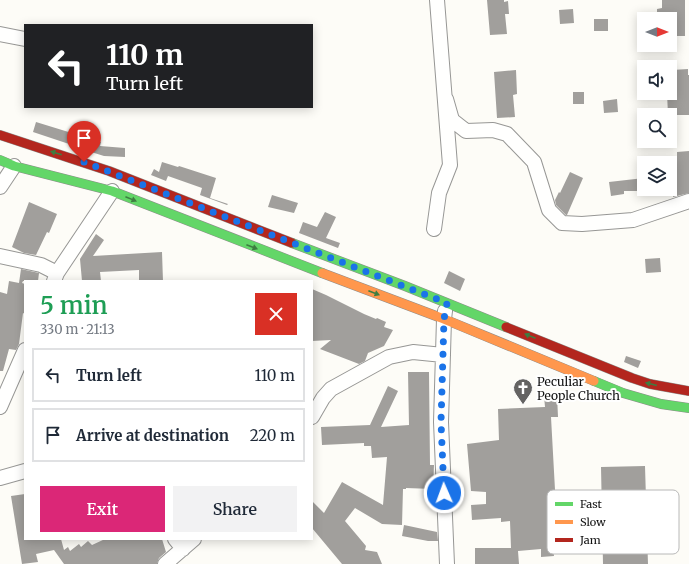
<!DOCTYPE html>
<html lang="en">
<head>
<meta charset="utf-8">
<style>
  body { margin:0; font-family:Merriweather,serif; background:#f2f2f3; color:#1f2937; height:100vh; display:flex; flex-direction:column; font-size:15px; white-space:nowrap }
  * { box-sizing:border-box; margin:0 }
  p { font-size:13px; color:#747a83 }
  .icon { flex:none; width:22px; height:22px; fill:none; stroke:currentColor; stroke-width:2; stroke-linecap:round; stroke-linejoin:round }
  .map { position:relative; flex:1; overflow:hidden }
  .details { position:absolute; left:24px; top:280px; width:289px; height:260px; display:flex; flex-direction:column; background:#fff; border-radius:0px; box-shadow:0 2px 10px #0003 }
  .details>* { flex:none }
  .banner { position:absolute; left:24px; top:24px; width:289px; height:84px; border-radius:0px; box-shadow:0 2px 10px #0003; background:#202124; color:#fff; overflow:hidden }
  .needle { width:26px; rotate:90deg }
  .fabs { position:absolute; left:637px; top:12px; display:grid; gap:8px }
  .fabs a { display:grid; place-items:center; width:40px; height:40px; border-radius:0px; background:#fff; box-shadow:0 2px 10px #0003; font-size:20px }
  .pin { position:absolute; display:grid; place-items:center; width:34px; height:34px; color:#fff; margin:-41px -17px; border-radius:50% 50% 50% 0; rotate:-45deg; box-shadow:0 0 4px #0007 }
  .pin .icon { rotate:45deg }
  .me { position:absolute; width:44px; margin:-22px; rotate:358deg; stroke-linejoin:round; filter:drop-shadow(0 0 3px #0008) }
  .turn { display:flex; align-items:center; gap:14px; height:84px; padding:0 16px; font-size:18px }
  .turn .icon { width:52px; height:52px; stroke-width:2.5 }
  .turn b { display:block; font-size:28px; line-height:34px }
  .round { display:grid; place-items:center; flex:none; width:42px; height:42px; border-radius:0px; background:#f2f2f3 }
  .summary { display:flex; align-items:center; justify-content:space-between; height:68px; padding:0 16px }
  h1 { font-size:24px; font-weight:600; line-height:30px; color:#1e9e55 }
  .button { display:flex; gap:8px; margin-top:auto; padding:8px 16px }
  .button a { flex:1; height:46px; border-radius:0px; background:#db2777; color:#fff; font-size:16px; font-weight:600; line-height:46px; text-align:center }
  .button a+a { background:#f2f2f3; color:#1f2937 }
  ul { padding:0; list-style:none }
  li { display:flex; align-items:center; gap:12px; height:54px; margin:0 8px 6px; padding:0 8px; border:2px solid #e0e1e3; border-radius:0px }
  li div { flex:1 }
  li b { display:block; font-size:15px }
  li em { font-style:normal }
  .map>svg:first-child { display:block }
  .building { fill:#a19f9c }
  .lines { fill:none; stroke-linecap:round; stroke-linejoin:round }
  .street-casing { stroke:#979795; stroke-width:16 }
  .fast-casing { stroke:#8e8d8b; stroke-width:10 }
  .slow-casing { stroke:#8e8d8b; stroke-width:10 }
  .jam-casing { stroke:#8e8d8b; stroke-width:10 }
  .street { stroke:#fffffe; stroke-width:14 }
  .fast { stroke:#63d668; stroke-width:9 }
  .slow { stroke:#ff974d; stroke-width:9 }
  .jam { stroke:#b3261e; stroke-width:9 }
  .oneway { fill:#3e7d41 }
  .route { stroke:#1a73e8; stroke-width:7; stroke-dasharray:0 12.6 }
  .labels { text-anchor:middle; dominant-baseline:central; stroke-width:4; stroke-linejoin:round; paint-order:stroke }
  .poi-label { font-size:12px; fill:#111; stroke:#fff; text-anchor:start }
  .key { fill:#fff; stroke:#b8b8b8; stroke-width:1 }
  .key-label { font-size:11px; fill:#111 }
</style>
</head>
<body>
<div class="map">
<svg width="689" height="564" viewBox="0 0 689 564">
  <rect width="100%" height="100%" fill="#fdfcf7"/>
  <!-- building -->
  <path class="building" d="M487,0H504V2L508,1L509,14H505L507,34L490,35Z
    M662,0H685V36H670V19H657V9L662,8Z
    M573,9L574,23L560,24L559,10Z
    M594,19H608V31H594Z
    M688,69V75H689V115H668L667,93H670V88L672,87V70Z
    M516,70L517,94L513,95L515,117L497,118L494,72Z
    M573,92H584V104H573Z
    M617,99L618,112L604,113L603,101Z
    M36,122L101,142L100,146L125,148V157L104,156L75,147V146L33,132Z
    M689,151V193L673,197V169H677V152Z
    M162,162L178,167L179,166L216,178L210,198L228,204L227,205L200,195L202,188L168,176L166,181L151,175L154,169L159,172Z
    M570,172L583,178L567,215H566L556,205L555,200L559,192L560,193Z
    M644,178V191H624V194L611,196L609,182Z
    M272,195L298,203L294,213L268,207Z
    M29,202L57,214L49,233L47,232L36,255L24,253L12,247Z
    M325,212L336,217L326,238L340,243L338,248L299,233L303,222L317,227Z
    M96,234L104,240L93,256L162,252L163,281H139V270L100,272L101,281H82L80,259Z
    M660,258L661,272L646,273L645,259Z
    M21,269L39,273L38,281H23L22,283L25,284V314L23,313L19,344L16,350L9,349L3,371H0V292L7,294L9,281L19,283Z
    M449,271L465,279L460,291L444,283Z
    M312,289L326,295L364,314L376,319L377,318L386,322L384,327L393,330L384,346L368,353L365,361L359,364L320,349L331,340L312,341Z
    M626,356L641,361L638,368L624,362Z
    M408,372H429L430,465H434L433,489L406,488V489H403L402,525L382,524L355,508L345,521L366,546L365,550L377,552L382,564H342L312,528V501L324,513L342,482L383,505L387,457L372,458L371,446H364V443L322,445L321,427L370,425L388,386L398,391L381,427L409,425Z
    M557,395L558,417H551L557,526H560L562,548H553L554,556L541,557V549L518,551L519,564H475V548H511L510,521L501,522V518L472,520L471,505L486,504V492L471,491L467,444L499,440L498,409L545,407L544,396Z
    M645,466L648,564H603L601,467Z
    M25,494V539H61L64,550L68,547L70,551L79,544L81,547L88,541L92,545L105,539H162L166,552L159,558L157,564H64L54,550L36,554L38,562L22,564L11,496Z
    M404,525L437,532L438,541H428L402,536Z"/>
  <g class="lines">
    <!-- street casing -->
    <g class="street-casing">
      <path id="street" d="M0,34L25,39
        M446,99L452,120L466,131L493,130L507,134L534,162L549,210L562,223L582,224L633,220L689,201
        M0,187L14,166
        M434,229L439,193L450,165L437,0
        M0,256L41,265L57,273
        M54,281L57,273L112,191
        M445,311L444,319L441,422L447,564
        M0,407L25,350
        M312,417L323,398L331,389L389,357L413,352L443,355
        M0,478L25,471
        M175,539L183,549
        M165,564L194,539"/>
    </g>
    <!-- fast casing -->
    <g class="fast-casing">
      <path id="fast" d="M0,160L14,166L112,191L322,273
        M292,243L405,286L506,327
        M594,381L623,393L661,404L689,408"/>
    </g>
    <!-- slow casing -->
    <g class="slow-casing">
      <path id="slow" d="M322,273L444,319L594,381"/>
    </g>
    <!-- jam casing -->
    <g class="jam-casing">
      <path id="jam" d="M0,135L109,171L292,243
        M506,327L632,378L650,384L689,391"/>
    </g>
    <!-- street -->
    <use href="#street" class="street"/>
    <!-- fast -->
    <use href="#fast" class="fast"/>
    <!-- slow -->
    <use href="#slow" class="slow"/>
    <!-- jam -->
    <use href="#jam" class="jam"/>
  </g>
  <!-- one-way arrows -->
  <defs><path id="oneway-solid" d="M-6-.8H1V-3.2L6.5 0L1 3.2V.8H-6Z"/></defs>
  <g class="oneway">
    <use href="#oneway-solid" transform="translate(56 153) rotate(-162)"/>
    <use href="#oneway-solid" transform="translate(131 199) rotate(22)"/>
    <use href="#oneway-solid" transform="translate(252 247) rotate(21)"/>
    <use href="#oneway-solid" transform="translate(374 293) rotate(21)"/>
    <use href="#oneway-solid" transform="translate(530 336) rotate(-158)"/>
    <use href="#oneway-solid" transform="translate(651 384) rotate(-166)"/>
  </g>
  <g class="lines">
    <!-- route -->
    <path class="route" d="M84,162L447,303L444,319L441,422L444,493"/>
  </g>
  <!-- icons -->
  <defs>
    <g id="church-pin" transform="scale(1)"><path d="M0 17L-7.5 6A9.5 9.5 0 1 1 7.5 6Z" fill="#646362" stroke="#fff"/><path d="M-1.2-6h2.4v3.5h3.3v2.4h-3.3V6h-2.4V-.1h-3.3v-2.4h3.3Z" fill="#fff"/></g>
  </defs>
  <g fill-rule="evenodd">
    <use href="#church-pin" x="523" y="388"/>
  </g>
  <g class="labels">
    <!-- poi labels -->
    <g class="poi-label">
      <text x="537" y="381">Peculiar<tspan x="537" dy="14">People Church</tspan></text>
    </g>
  </g>
  <!-- legend -->
  <rect x="547" y="490" width="132" height="64" rx="6" class="key"/>
  <rect x="555" y="502" width="18" height="4" fill="#63d668"/>
  <rect x="555" y="520" width="18" height="4" fill="#ff974d"/>
  <rect x="555" y="538" width="18" height="4" fill="#b3261e"/>
  <g class="key-label">
    <text x="580" y="508">Fast</text>
    <text x="580" y="526">Slow</text>
    <text x="580" y="544">Jam</text>
  </g>
</svg>
<div class="fabs">
<a><svg class="needle" viewBox="-14 -14 28 28"><path d="M0-13l5 13h-10z" fill="#e53935"/><path d="M0 13l5-13h-10z" fill="#747a83"/></svg></a>
<a><svg class="icon" aria-label="sound" viewBox="0 0 24 24"><path d="M4 9h4l5-4v14l-5-4H4zM17 9q2 3 0 6"/></svg></a>
<a><svg class="icon" aria-label="search" viewBox="0 0 24 24"><circle cx="10" cy="10" r="6"/><path d="M15 15l6 6"/></svg></a>
<a><svg class="icon" aria-label="layers" viewBox="0 0 24 24"><path d="M12 4l9 5-9 5-9-5zM3 14l9 5 9-5"/></svg></a>
</div>
<div class="pin" style="left:84px;top:162px;background:#d93025"><svg class="icon" aria-label="arrive" viewBox="0 0 24 24"><path d="M6 21V4h12l-3 4 3 4H6"/></svg></div>
<svg class="me" style="left:444px;top:493px" viewBox="-20 -20 40 40"><circle r="17" fill="#1a73e8" stroke="#fff" stroke-width="3"/><path d="M0-11L8 9 0 5-8 9z" fill="#fff"/></svg>
<div class="banner">
<div class="turn"><svg class="icon" aria-label="left" viewBox="0 0 24 24"><path d="M17 20v-9H6M10 6l-5 5 5 5"/></svg><div><b>110 m</b>Turn left</div></div>
</div>
<section class="details">
<div class="summary"><div><h1>5 min</h1><p>330 m · 21:13</p></div><a class="round" style="background:#d93025;color:#fff"><svg class="icon" aria-label="close" viewBox="0 0 24 24"><path d="M6 6l12 12M18 6L6 18"/></svg></a></div>
<ul>
<li><svg class="icon" aria-label="left" viewBox="0 0 24 24"><path d="M17 20v-9H6M10 6l-5 5 5 5"/></svg><div><b>Turn left</b></div><em>110 m</em></li>
<li><svg class="icon" aria-label="arrive" viewBox="0 0 24 24"><path d="M6 21V4h12l-3 4 3 4H6"/></svg><div><b>Arrive at destination</b></div><em>220 m</em></li>
</ul>
<div class="button"><a>Exit</a><a>Share</a></div>
</section>
</div>
</body>
</html>
